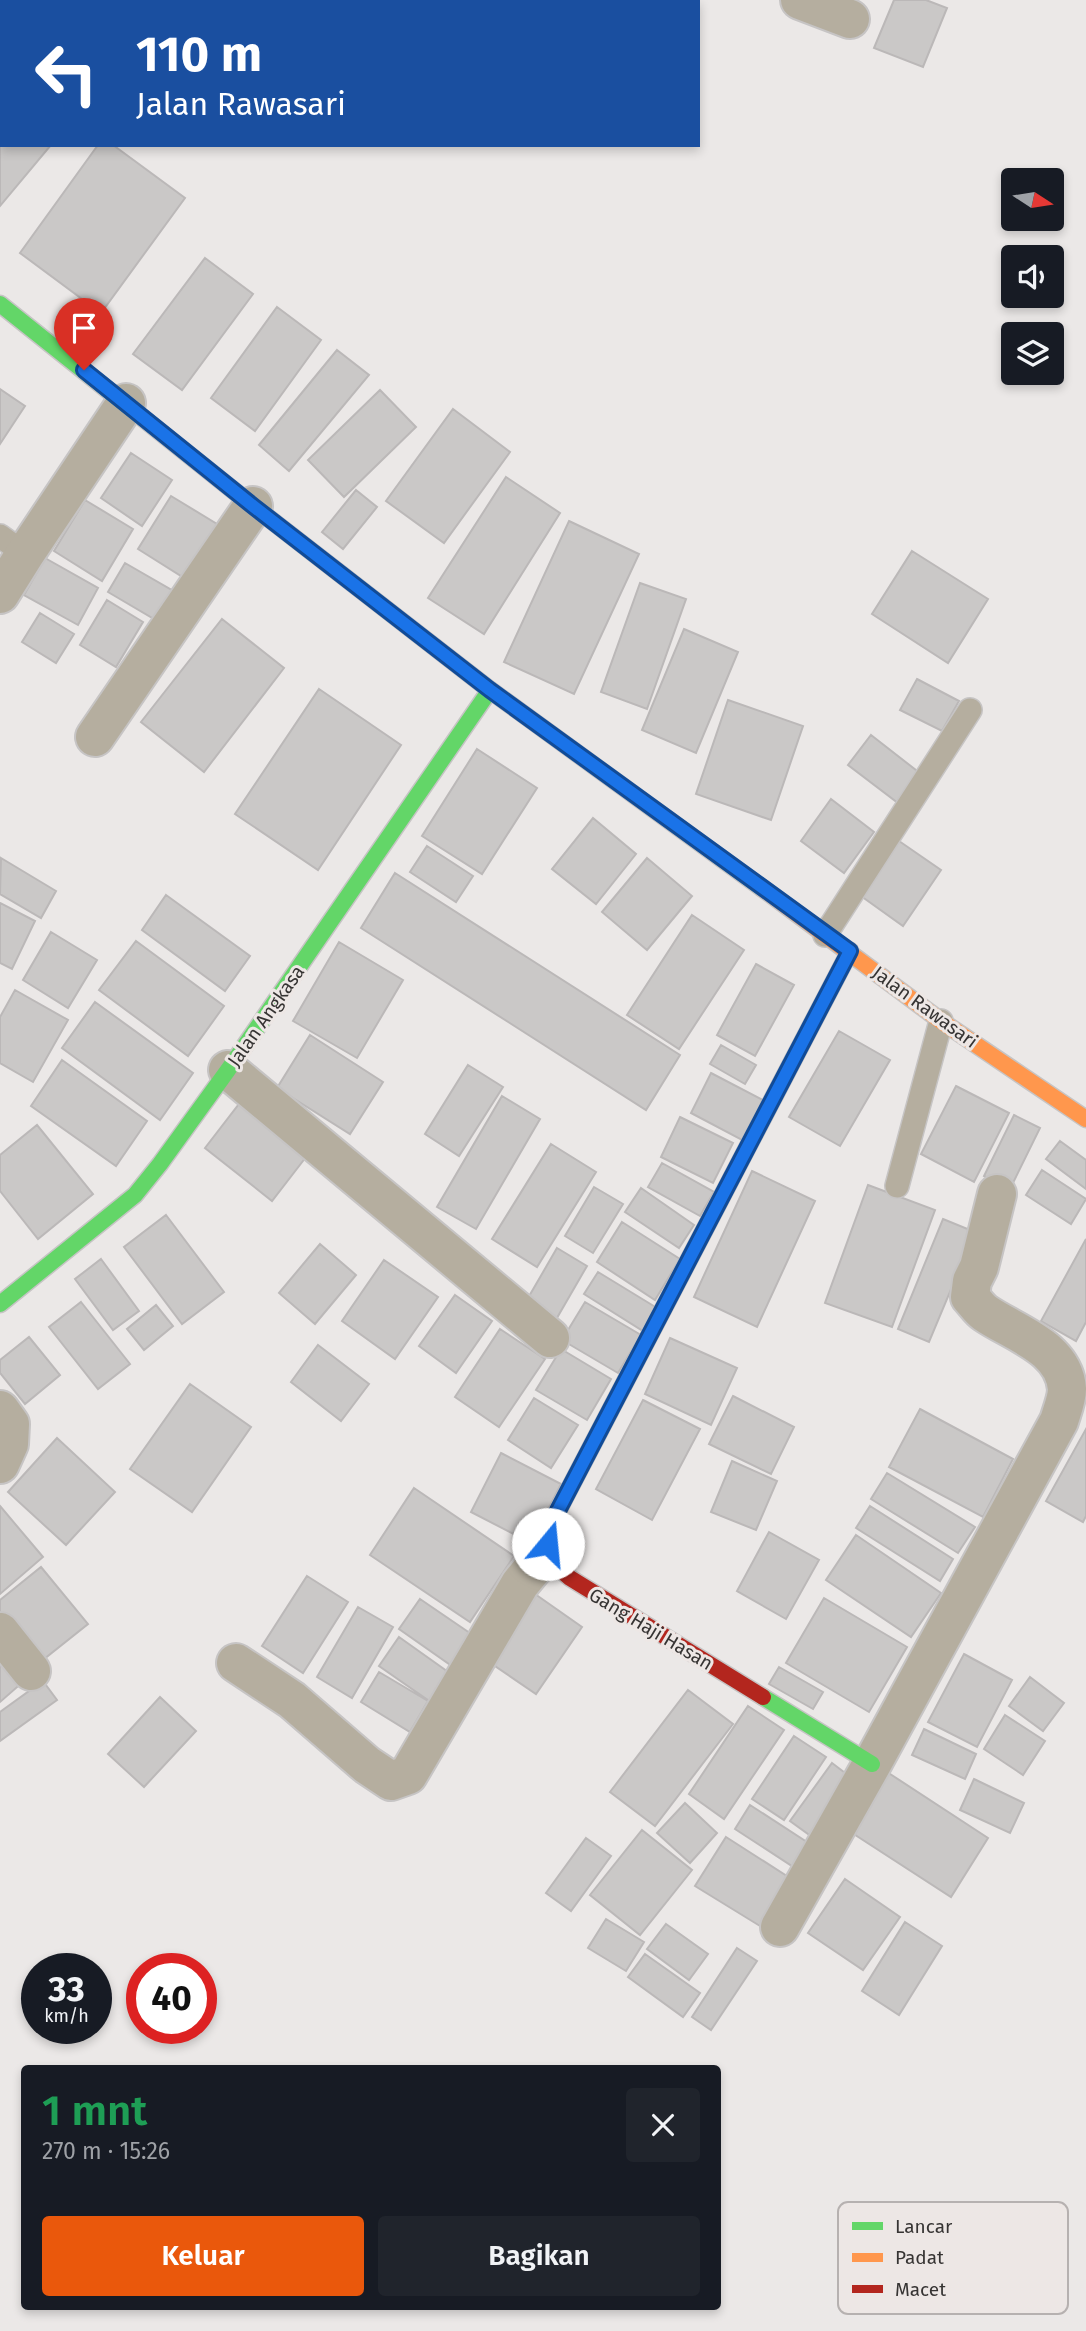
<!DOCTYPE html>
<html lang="id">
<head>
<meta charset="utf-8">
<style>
  body { margin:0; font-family:"Fira Sans",sans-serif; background:#20242c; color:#f1f3f6; height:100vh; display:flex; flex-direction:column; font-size:26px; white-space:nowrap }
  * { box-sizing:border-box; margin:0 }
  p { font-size:23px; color:#9ea1a6 }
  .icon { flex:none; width:38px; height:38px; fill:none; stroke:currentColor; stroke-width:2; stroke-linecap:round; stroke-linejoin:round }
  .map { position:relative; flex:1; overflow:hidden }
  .drawer { position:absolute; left:21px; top:2065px; width:700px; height:245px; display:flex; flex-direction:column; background:#171b24; border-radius:7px; box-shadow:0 4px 10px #0003 }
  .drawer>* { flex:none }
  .banner { position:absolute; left:0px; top:0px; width:700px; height:147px; box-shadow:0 4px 10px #0003; background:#1a4fa0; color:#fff; overflow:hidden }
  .needle { width:46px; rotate:102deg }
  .buttons { position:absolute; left:1001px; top:168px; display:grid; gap:14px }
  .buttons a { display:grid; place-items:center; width:63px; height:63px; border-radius:7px; background:#171b24; box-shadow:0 4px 10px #0003; font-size:35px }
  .speed { position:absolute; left:21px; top:1953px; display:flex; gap:14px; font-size:35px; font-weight:700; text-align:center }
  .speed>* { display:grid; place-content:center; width:91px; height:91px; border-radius:50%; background:#171b24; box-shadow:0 4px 10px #0003; line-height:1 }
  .speed small { font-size:18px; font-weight:400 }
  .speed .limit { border:10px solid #d22; background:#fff; color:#111 }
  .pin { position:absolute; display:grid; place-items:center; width:60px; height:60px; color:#fff; margin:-72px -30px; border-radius:50% 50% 50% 0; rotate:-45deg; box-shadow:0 0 7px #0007 }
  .pin .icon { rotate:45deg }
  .me { position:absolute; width:77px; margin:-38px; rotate:17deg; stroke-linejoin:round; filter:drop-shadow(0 0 5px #0008) }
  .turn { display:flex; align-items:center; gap:24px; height:147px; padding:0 21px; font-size:32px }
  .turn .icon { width:91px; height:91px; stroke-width:2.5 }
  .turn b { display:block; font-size:49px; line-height:60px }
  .round { display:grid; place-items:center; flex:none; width:74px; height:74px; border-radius:7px; background:#20242c }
  .head { display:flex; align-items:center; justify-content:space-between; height:119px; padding:0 21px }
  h1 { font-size:42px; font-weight:600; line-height:52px; color:#1e9e55 }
  .action { display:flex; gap:14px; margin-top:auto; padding:14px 21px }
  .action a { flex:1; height:80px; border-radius:7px; background:#ea580c; color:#fff; font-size:28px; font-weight:600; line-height:80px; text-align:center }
  .action a+a { background:#20242c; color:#f1f3f6 }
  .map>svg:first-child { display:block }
  .building { fill:#cac8c7; stroke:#bbb8b8; stroke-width:2 }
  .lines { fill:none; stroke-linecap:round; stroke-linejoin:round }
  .lane-casing { stroke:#c6c4c4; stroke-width:26 }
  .street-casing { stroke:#c6c4c4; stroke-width:42 }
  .fast-casing { stroke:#c6c4c4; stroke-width:19 }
  .slow-casing { stroke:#c6c4c4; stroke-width:19 }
  .jam-casing { stroke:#c6c4c4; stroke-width:19 }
  .lane { stroke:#b5ae9f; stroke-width:23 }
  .street { stroke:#b5ae9f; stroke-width:38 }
  .fast { stroke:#63d668; stroke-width:16 }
  .slow { stroke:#ff974d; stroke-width:16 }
  .jam { stroke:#b3261e; stroke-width:16 }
  .route-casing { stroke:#114b97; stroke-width:18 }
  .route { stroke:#1a73e8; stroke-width:12 }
  .labels { text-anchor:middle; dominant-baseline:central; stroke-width:6; stroke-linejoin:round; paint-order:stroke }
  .street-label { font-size:19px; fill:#363433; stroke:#ede7e5 }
  .key { fill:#ede7e5; stroke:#b6b1b0; stroke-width:2 }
  .key-label { font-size:19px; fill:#363433 }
</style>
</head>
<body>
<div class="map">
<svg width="1086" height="2331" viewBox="0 0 1086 2331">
  <rect width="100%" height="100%" fill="#ebe8e7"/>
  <!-- building -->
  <path class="building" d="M894,0H926L947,8L923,67L874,48Z
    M0,92L2,145H51L0,206Z
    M98,145H113L185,198L101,313L20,253Z
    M205,258L253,294L182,390L133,354Z
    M277,307L321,340L255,431L211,398Z
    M337,350L369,375L289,471L259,445Z
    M0,389L25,406L0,444Z
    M380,390L416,427L344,497L308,460Z
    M453,409L510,452L444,543L386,501Z
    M131,453L172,480L142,526L101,498Z
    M506,477L560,513L484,634L428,598Z
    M356,490L377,507L343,549L322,532Z
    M171,496L222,527L189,581L138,549Z
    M85,500L133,529L102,581L54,551Z
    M569,521L639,554L574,694L504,662Z
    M912,551L988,599L948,663L872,614Z
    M45,558L98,588L78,625L24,595Z
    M125,563L182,596L166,626L108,592Z
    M640,583L686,599L647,709L601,692Z
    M107,600L143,622L116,667L80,645Z
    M40,613L74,634L56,663L22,642Z
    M222,619L284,668L204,772L141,722Z
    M684,629L738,652L696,753L642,730Z
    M917,679L959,701L942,731L900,710Z
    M319,689L401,745L318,870L235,814Z
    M728,700L803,726L771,820L696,794Z
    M871,735L921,774L898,803L848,765Z
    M477,749L537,788L482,874L422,836Z
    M831,799L874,832L844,873L801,841Z
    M593,818L636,854L596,904L552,869Z
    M899,841L941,870L903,926L861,896Z
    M427,846L473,876L456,902L410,872Z
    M1,858L56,891L41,918L0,894Z
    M647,858L692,896L647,950L602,912Z
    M395,873L680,1055L646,1110L361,928Z
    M166,895L250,956L225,991L142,930Z
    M0,903L35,921L12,969L0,963Z
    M692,915L744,950L679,1049L627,1015Z
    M51,932L97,960L68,1008L23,980Z
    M136,941L224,1006L188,1056L99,990Z
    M339,942L403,980L357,1058L293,1021Z
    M756,964L794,985L755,1056L717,1035Z
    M15,990L68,1020L33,1082L0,1063V1017Z
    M95,1002L193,1073L160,1120L62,1048Z
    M839,1031L890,1060L840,1146L789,1117Z
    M310,1035L383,1082L350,1134L277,1088Z
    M721,1045L756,1065L745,1084L710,1064Z
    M62,1060L147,1121L116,1166L31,1106Z
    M468,1065L503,1087L459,1156L425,1134Z
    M711,1073L763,1100L742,1140L691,1113Z
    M956,1086L1009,1113L974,1182L921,1154Z
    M502,1096L540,1119L476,1229L437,1207Z
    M239,1104L306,1157L272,1201L205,1148Z
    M1014,1115L1040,1128L1010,1189L984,1176Z
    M680,1117L733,1143L713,1183L661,1157Z
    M37,1125L93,1194L38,1239L0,1191V1155Z
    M1060,1141L1086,1160V1189L1046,1159Z
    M551,1144L596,1172L537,1267L492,1239Z
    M662,1163L714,1192L700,1216L648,1187Z
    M1042,1170L1086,1199L1071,1224L1026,1195Z
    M752,1171L815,1201L757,1327L694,1297Z
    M868,1185L935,1210L892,1327L825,1303Z
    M594,1187L623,1204L593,1253L565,1236Z
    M641,1188L694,1225L679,1248L625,1212Z
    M166,1215L224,1292L182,1324L124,1247Z
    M943,1219L975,1232L929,1342L898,1329Z
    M622,1222L680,1259L655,1300L597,1262Z
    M1086,1239V1322L1076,1341L1041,1321Z
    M320,1244L356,1275L315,1324L279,1293Z
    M557,1248L587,1266L554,1323L524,1305Z
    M101,1259L139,1311L113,1330L75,1279Z
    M384,1260L438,1297L395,1359L342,1321Z
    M598,1272L657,1308L643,1331L584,1294Z
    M455,1295L492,1321L456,1373L419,1346Z
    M81,1302L130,1364L98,1389L49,1327Z
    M585,1302L641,1335L618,1373L562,1340Z
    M156,1305L173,1326L144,1350L127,1329Z
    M500,1329L545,1359L499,1427L455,1397Z
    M29,1337L60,1375L25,1404L0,1373V1360Z
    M670,1338L737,1368L711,1425L645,1394Z
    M318,1345L369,1384L341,1421L291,1382Z
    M561,1349L611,1379L587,1420L536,1390Z
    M190,1384L251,1427L192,1512L130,1469Z
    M733,1396L794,1427L771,1474L709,1444Z
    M534,1398L578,1425L551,1468L508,1440Z
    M643,1400L700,1429L652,1520L596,1489Z
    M920,1409L1013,1459L983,1517L889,1467Z
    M1086,1429V1516L1083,1522L1046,1501Z
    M57,1438L115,1492L66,1545L8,1492Z
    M501,1453L561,1484L531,1543L471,1512Z
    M732,1461L777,1481L756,1530L711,1512Z
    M887,1473L975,1527L958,1553L871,1499Z
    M414,1488L514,1556L470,1622L370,1555Z
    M0,1506L43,1557L0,1594Z
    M870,1506L953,1559L940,1581L856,1528Z
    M769,1532L819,1560L786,1619L737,1591Z
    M856,1535L941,1593L911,1637L826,1580Z
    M41,1567L88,1624L39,1663L0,1615V1600Z
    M307,1576L348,1602L303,1673L262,1646Z
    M535,1594L582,1627L536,1694L489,1662Z
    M824,1598L907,1647L869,1712L786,1663Z
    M420,1599L480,1640L459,1671L399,1629Z
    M358,1607L393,1627L352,1698L317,1677Z
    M399,1637L458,1679L438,1707L379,1666Z
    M0,1654L24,1681L0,1702Z
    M964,1654L1012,1680L977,1747L928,1722Z
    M779,1667L823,1692L813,1709L769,1684Z
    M379,1672L428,1701L410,1732L361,1702Z
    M1030,1677L1064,1703L1043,1731L1009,1706Z
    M43,1681L57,1700L0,1741V1712Z
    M688,1690L733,1724L655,1826L610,1792Z
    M160,1697L196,1731L144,1787L108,1754Z
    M748,1706L784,1730L724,1819L689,1794Z
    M1005,1715L1045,1741L1023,1775L984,1749Z
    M924,1729L976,1754L965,1779L912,1755Z
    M794,1736L826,1757L784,1820L752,1799Z
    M832,1763L857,1782L815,1839L790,1821Z
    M884,1770L988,1838L951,1897L846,1829Z
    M974,1779L1024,1803L1010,1833L960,1810Z
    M685,1803L717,1833L690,1863L657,1833Z
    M750,1805L810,1844L795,1868L735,1829Z
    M642,1830L692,1870L640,1935L590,1895Z
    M726,1837L790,1878L760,1926L695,1886Z
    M586,1838L611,1856L571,1911L546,1893Z
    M845,1879L900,1917L863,1970L808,1933Z
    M606,1919L644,1942L626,1971L588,1948Z
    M905,1922L942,1946L899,2015L862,1991Z
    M666,1924L708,1954L689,1980L647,1949Z
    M737,1948L757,1961L711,2030L692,2017Z
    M645,1954L700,1993L683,2017L628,1977Z"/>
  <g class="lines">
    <!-- lane casing -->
    <g class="lane-casing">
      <path id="lane" d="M0,536L25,554
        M825,935L970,710
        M897,1186L941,1021"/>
    </g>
    <!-- street casing -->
    <g class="street-casing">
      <path id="street" d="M800,0L850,19
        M0,594L25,554L126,403
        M95,737L253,506
        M228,1070L550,1338
        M0,1410L10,1424L9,1444L0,1464
        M0,1632L31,1671
        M236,1663L292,1700L367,1765L391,1781L408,1775L520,1584L548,1550
        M780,1927L872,1764L1059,1421C1062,1411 1067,1399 1067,1389C1064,1347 1014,1333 985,1313C979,1309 975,1302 970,1297L972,1281L979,1267L997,1194"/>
    </g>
    <!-- fast casing -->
    <g class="fast-casing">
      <path id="fast" d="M0,304L253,506L490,690L762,888
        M0,1304L135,1195L160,1164L228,1070L490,690
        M550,1534L551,1524L850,951
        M763,1697L872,1764"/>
    </g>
    <!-- slow casing -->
    <g class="slow-casing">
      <path id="slow" d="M762,888L941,1021L1086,1119"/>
    </g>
    <!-- jam casing -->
    <g class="jam-casing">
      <path id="jam" d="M550,1534C548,1554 554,1565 570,1578L763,1697"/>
    </g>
    <!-- lane -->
    <use href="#lane" class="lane"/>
    <!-- street -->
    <use href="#street" class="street"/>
    <!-- fast -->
    <use href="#fast" class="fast"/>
    <!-- slow -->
    <use href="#slow" class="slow"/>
    <!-- jam -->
    <use href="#jam" class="jam"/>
  </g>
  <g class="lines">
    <!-- route casing -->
    <g class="route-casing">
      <path id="route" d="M84,370L253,506L490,690L850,951L551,1524L548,1544"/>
    </g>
    <!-- route -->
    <use href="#route" class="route"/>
  </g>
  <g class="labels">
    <!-- street labels -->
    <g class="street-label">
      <text transform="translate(925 1007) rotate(36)">Jalan Rawasari</text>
      <text transform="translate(266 1016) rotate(-55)">Jalan Angkasa</text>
      <text transform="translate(651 1629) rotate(31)">Gang Haji Hasan</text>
    </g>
  </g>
  <!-- legend -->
  <rect x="838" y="2202" width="230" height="112" rx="10" class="key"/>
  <rect x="852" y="2222" width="31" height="8" fill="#63d668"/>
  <rect x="852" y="2253" width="31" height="9" fill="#ff974d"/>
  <rect x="852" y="2285" width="31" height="8" fill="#b3261e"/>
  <g class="key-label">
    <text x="895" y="2233">Lancar</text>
    <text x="895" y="2264">Padat</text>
    <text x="895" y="2296">Macet</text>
  </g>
</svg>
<div class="buttons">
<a><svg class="needle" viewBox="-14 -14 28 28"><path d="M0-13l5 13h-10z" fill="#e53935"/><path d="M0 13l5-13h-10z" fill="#9ea1a6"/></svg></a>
<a><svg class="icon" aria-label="sound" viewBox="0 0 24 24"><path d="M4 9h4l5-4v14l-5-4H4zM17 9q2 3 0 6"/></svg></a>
<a><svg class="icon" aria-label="layers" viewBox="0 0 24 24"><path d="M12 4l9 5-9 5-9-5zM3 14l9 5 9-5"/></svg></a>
</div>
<div class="speed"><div>33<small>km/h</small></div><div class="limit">40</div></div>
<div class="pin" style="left:84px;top:370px;background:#d93025"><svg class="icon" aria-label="arrive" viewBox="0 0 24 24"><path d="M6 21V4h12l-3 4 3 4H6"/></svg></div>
<svg class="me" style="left:548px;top:1544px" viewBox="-20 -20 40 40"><circle r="19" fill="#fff"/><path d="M0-13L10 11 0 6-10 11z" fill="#1a73e8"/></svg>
<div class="banner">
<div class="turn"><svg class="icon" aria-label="left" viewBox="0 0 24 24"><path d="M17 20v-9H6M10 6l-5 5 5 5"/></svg><div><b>110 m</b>Jalan Rawasari</div></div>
</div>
<section class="drawer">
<div class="head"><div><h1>1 mnt</h1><p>270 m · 15:26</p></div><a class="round"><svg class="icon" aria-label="close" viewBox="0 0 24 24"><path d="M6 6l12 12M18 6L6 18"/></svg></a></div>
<div class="action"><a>Keluar</a><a>Bagikan</a></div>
</section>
</div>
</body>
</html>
